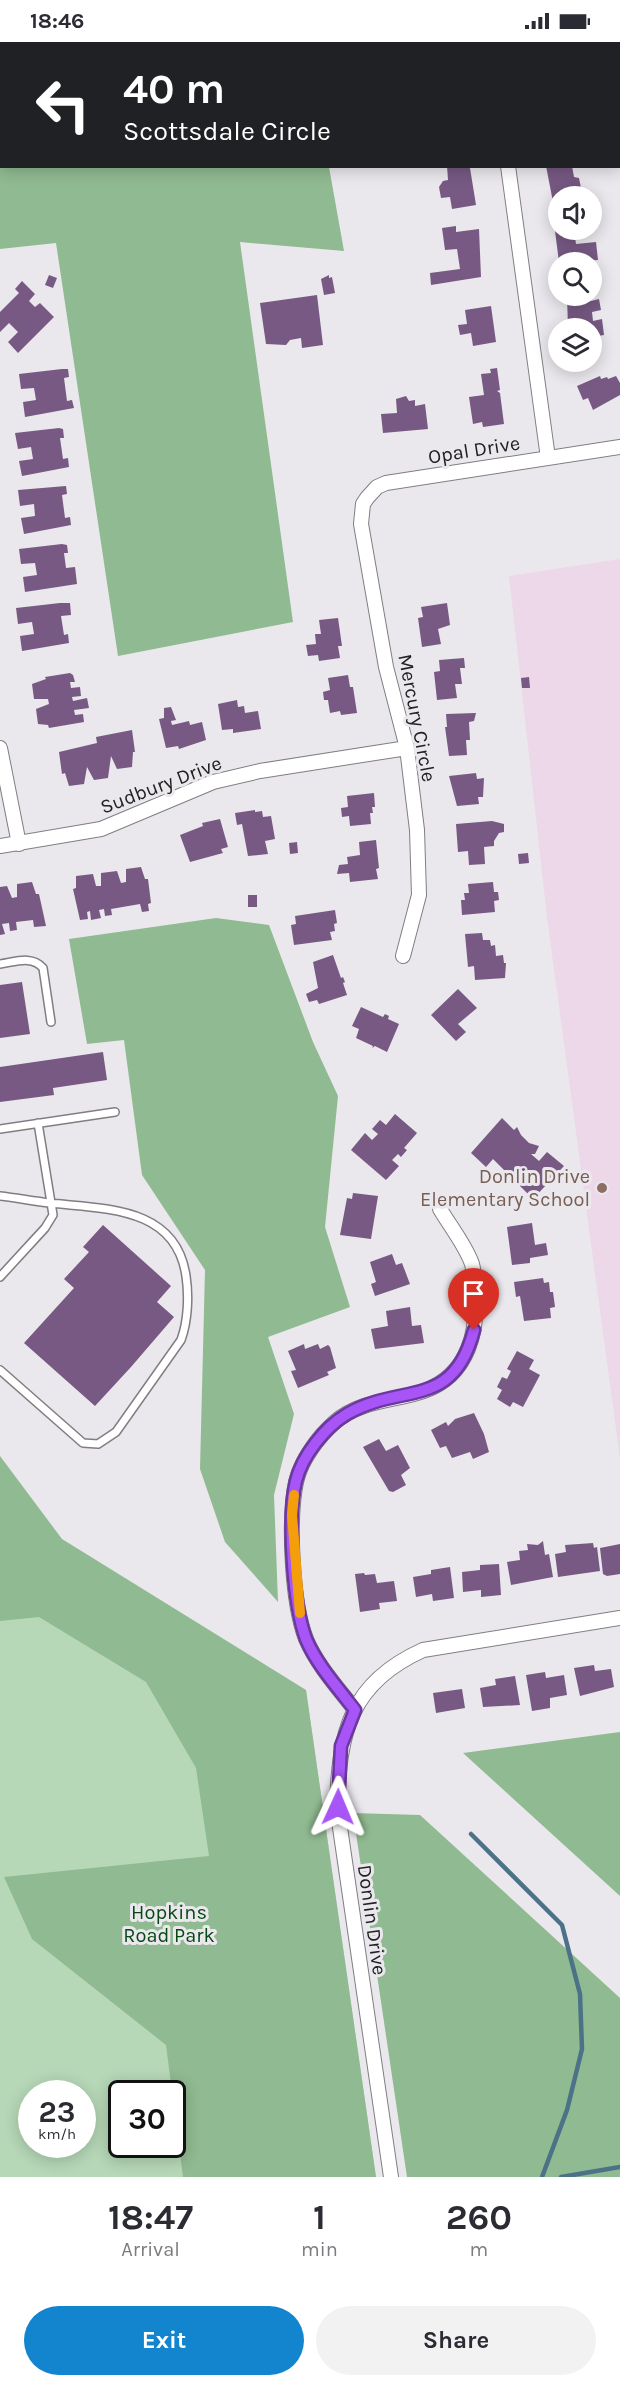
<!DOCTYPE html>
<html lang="en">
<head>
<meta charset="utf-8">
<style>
  body { margin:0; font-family:Karla,sans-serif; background:#f2f2f3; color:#2b2b33; height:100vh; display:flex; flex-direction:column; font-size:22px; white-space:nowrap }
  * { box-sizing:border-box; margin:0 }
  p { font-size:20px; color:#7c7c81 }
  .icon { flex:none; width:33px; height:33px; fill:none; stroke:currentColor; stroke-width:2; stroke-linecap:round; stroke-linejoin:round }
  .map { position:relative; height:2135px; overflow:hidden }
  .details { display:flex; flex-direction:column; background:#fff; flex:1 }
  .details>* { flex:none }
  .guide { position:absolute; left:0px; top:0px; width:621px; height:126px; box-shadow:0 3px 15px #0003; background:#202124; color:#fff; overflow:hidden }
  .controls { position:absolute; left:548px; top:144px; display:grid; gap:12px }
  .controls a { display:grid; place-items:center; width:54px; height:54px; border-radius:50%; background:#fff; box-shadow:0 3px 15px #0003; font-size:30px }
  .speed { position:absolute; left:18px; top:2038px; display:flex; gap:12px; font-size:30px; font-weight:700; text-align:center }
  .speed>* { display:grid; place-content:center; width:78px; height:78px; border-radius:50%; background:#fff; box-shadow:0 3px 15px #0003; line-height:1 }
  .speed small { font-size:15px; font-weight:400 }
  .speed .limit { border:3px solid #111; border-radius:9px; background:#fff; color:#111 }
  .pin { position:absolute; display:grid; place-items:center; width:51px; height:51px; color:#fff; margin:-62px -26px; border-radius:50% 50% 50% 0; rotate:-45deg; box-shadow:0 0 6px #0007 }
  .pin .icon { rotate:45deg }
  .me { position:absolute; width:66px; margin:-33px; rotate:1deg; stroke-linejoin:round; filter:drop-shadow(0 0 4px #0008) }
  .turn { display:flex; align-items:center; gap:21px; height:126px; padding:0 24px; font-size:27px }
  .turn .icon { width:78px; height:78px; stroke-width:2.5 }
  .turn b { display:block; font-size:42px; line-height:51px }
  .eta { display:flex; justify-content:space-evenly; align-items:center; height:102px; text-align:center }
  .eta b { font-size:36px; font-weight:700; line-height:42px }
  .action { display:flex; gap:12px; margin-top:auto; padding:12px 24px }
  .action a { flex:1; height:69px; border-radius:36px; background:#1285ce; color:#fff; font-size:24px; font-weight:700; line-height:69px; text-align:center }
  .action a+a { background:#f2f2f3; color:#2b2b33 }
  .status { display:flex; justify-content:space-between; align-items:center; height:42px; padding:0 30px; background:#fff; direction:ltr }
  .status svg { height:16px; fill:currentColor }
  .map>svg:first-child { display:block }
  .education { fill:#ecd8e8 }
  .green { fill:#b6d8b7; fill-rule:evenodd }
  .forest { fill:#90ba91 }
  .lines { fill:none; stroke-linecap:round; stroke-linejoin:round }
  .stream { stroke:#4c7288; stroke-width:4.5 }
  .building { fill:#775983 }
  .lane-casing { stroke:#807e82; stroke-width:10 }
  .street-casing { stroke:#807e82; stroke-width:16 }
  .lane { stroke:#fff; stroke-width:7 }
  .street { stroke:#fff; stroke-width:14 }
  .route-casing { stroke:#6d37a1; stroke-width:15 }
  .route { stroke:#a855f7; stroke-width:10 }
  .slow { stroke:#f59e0b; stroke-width:10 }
  .education-dot { fill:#8d6e63; stroke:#eae8ed; stroke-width:2 }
  .labels { text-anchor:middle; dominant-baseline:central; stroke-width:6; stroke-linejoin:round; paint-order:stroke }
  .street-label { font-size:20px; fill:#212122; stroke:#eae8ed }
  .education-label { font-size:20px; fill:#785e54; stroke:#eae8ed; text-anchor:end }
  .park-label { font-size:20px; fill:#064813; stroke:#eae8ed }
</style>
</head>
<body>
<div class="status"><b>18:46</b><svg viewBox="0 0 49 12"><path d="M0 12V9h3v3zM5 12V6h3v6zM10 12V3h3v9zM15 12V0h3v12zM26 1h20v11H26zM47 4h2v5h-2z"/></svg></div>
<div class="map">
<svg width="620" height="2135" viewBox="0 0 620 2135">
  <rect width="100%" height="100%" fill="#eae8ed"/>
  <!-- education -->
  <path class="education" d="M620,517V1417L547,875L509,534Z"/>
  <!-- green -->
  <path class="green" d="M0,1507L306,1648L376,2135H0ZM32,2052H82V2103H32ZM122,2052H172V2103H122Z"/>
  <!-- forest -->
  <path class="forest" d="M0,0H309L2,2V124L329,125L344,209L240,200L293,580L118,614L56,201L0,207Z
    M216,876L269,883L313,1000L338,1054L325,1185L350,1265L268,1295L294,1372L274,1453L278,1560L225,1500L200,1427L205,1228L142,1133L124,998L87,1002L69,897Z
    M0,1414L62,1497L306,1648L376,2135H183L166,2003L32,1897L4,1835L209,1814L196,1726L146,1640L39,1575L0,1579Z
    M620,1690V1854L463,1711Z
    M353,1771L420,1773L620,1956V2135H407Z"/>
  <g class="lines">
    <!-- stream -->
    <path class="stream" d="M471,1792L562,1883L580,1952L582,2007L567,2068L542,2135
      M561,2135L620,2125"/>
  </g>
  <!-- building -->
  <path class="building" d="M447,124L470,126L476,163L452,167L450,155L441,156L439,145L443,139L448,138Z
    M546,124H572L574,135L579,136L581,146L572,149L573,154H558V159L553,160Z
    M456,184V190L479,187L481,235L431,243L430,231L460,227L457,207L445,208L442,186Z
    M574,188L576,202L596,200L598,218L559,220L555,189Z
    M49,233L57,236L53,246L45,243Z
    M329,233V236L332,235L335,251L324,253L321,237Z
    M22,239L35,252L29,259L35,265L40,261L54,275L18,311L8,300L18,290L9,281L0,290V270L19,251L15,247Z
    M317,253L323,303L302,306L301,296L290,298L286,303L266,302L260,261Z
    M567,254H590L591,259L599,257L601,268L592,270L593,279L602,277L604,293L591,295V286H568Z
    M491,264L496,300L473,304L471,291L460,293L458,283L467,282L465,268Z
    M497,326L500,348L497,349L500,351L504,382L483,385L482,380L473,382L469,355L484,353L481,332L491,331L490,327Z
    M62,327H68L69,335L64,336L67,359L72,358L74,366L25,375L23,360L36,358L34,346L21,347L19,332Z
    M600,334L601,337L607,335L608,337L616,334L620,341V353L593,368L588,356L583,358L577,344Z
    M406,354L409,359L415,358V364L425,362L428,387L383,391L381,372L397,371L396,357Z
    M59,386L63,387L64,396H60L63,417L68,416L69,425L22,434L19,419L33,417L31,405L18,407L15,391Z
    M66,444L67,452L62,453L65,476L70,475L71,483L24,492L21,476L35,474L34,462L20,464L18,448Z
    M62,502L67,503L68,511H64L66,526L75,525L77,542L25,550L23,535L37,533L35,521L21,522L19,507Z
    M60,561H70L71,573L61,574L64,593L68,592L69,601L22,609L20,594L34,592L32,580L18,582L16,566Z
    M447,561L450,583L438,587L441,602L422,605L418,576L423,575L421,565Z
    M338,576L342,604H338L340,616L319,619L318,613L308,614L306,603L316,602L315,592H321L319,578Z
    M464,616L465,626H460L462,642H455L457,656L437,658L434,630L440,629L439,618Z
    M70,631L73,633L75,640H70L71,646L80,645L81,654L72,655L73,659L87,656L89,666L74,668L75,673L83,672L84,680L49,686L48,683L38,682L36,667L49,662L48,657H34L32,642L46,637L45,635Z
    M348,633L350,645H353L357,671L341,673L340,669L330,671L328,658H324L323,650L330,648L328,636Z
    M529,635L530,646H522L521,636Z
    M237,658L238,665L244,664L245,671L258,669L261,687L233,691V687L222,688L218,662Z
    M171,665L176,678L171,679L172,683L189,679L190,683L202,680L206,698L179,707L178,704L166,706L159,677L164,676V666Z
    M476,671L474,679L469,680L470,698H466L467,713L449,714L445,685H447L446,672Z
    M132,688L135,710H133L132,725L117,727L111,714L108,736L94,738L87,725L84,742L69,744L65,731L62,732L59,710L97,701L96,695Z
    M476,731L477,737L484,736L483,755H478L479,762L457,764L449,734Z
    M374,751L375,765H372L373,771H370L371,782L350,784L349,774L342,775L341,766L348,765L347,754Z
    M255,768V770L262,769L263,775L271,774L275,797L265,799L268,812L248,814L242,782L237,783L235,771Z
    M220,777L228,805L221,807L223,811L190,820L180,793L203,784L202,781Z
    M492,779L504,782V790L499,791L494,799V804L484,805L485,822L469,823L468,809L458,810L456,782Z
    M376,798L379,826L376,827L378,837L350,840L349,831L337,832L339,823L348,822L347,815L360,813L359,800Z
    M297,800L298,811L290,812L289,801Z
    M528,811L529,821L519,822L518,812Z
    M141,825L145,837H148L151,861L148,862L149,869L142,870L140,862L111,867L112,873L105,874L104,867L99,868L101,876L91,878L90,869L87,870L88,877L80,878L73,847L76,846V834L93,832L96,844H101V831L117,829L121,841L126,840V827Z
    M32,840L36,852H39L46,884L34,885L33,878L16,880L17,888L10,889L9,881L2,882L5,892L0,893V845L7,844L12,856L17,855V842Z
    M493,840L494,850H498L499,858L494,859L495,870L462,873L461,858H465L464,851H469L468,842Z
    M248,853H257V865H248Z
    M335,868L337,881L334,882L335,889L330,890L332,898L294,903L291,883L296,882L295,874Z
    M482,891L483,898H490L491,904L495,903L496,914L503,913L504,921H506L505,936L475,938L474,924L468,925L465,892Z
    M333,913L341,936L343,935L345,940L343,941L347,953L319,962L317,958L309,960L306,952L318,946L313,920Z
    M22,940L30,992L0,996V943Z
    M458,947L477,966L458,982L466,990L456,999L431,973Z
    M361,965L383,975L385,972L389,974L388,977L399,982L387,1010L375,1004L372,1006L373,1004L356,996L359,987L352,984Z
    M103,1010L107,1038L53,1046L54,1053L0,1060V1025Z
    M395,1072L417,1091L404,1106L407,1108L401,1115L398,1112L392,1118L399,1124L386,1138L351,1108L365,1091L372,1098L378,1092L372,1087L380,1078L386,1083Z
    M502,1076L514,1088L517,1085L521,1093L529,1101L539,1104L535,1112H531L539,1119L547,1110L564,1124L533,1157L493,1117L486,1125L471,1111Z
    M353,1151L378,1154L371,1197L340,1193L347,1156L352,1157Z
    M532,1181L535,1203L546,1201L548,1213L530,1216V1221L512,1223L507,1185Z
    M103,1183L171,1244L157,1260L174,1275L131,1325L126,1321L131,1325L95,1364L24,1301L74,1246L64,1237L89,1210L83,1205Z
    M392,1212L396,1223L402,1221L410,1242L375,1254L371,1242L376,1240L370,1220Z
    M543,1236L544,1241L549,1240L550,1250H553L555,1265L550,1266L551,1276L524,1279L520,1254L516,1255L514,1240Z
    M410,1265L412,1284L421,1283L424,1301L375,1307L371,1287L388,1284L386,1269Z
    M304,1302L305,1307L318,1302L320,1307L328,1303L330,1305L336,1326L327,1330L329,1333L298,1346L291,1329L296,1328L288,1309Z
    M517,1309L534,1318L529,1327L540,1333L523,1365L513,1360L510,1365L497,1357L502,1348L497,1345L502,1335L507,1337L511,1329L507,1327Z
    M474,1371L484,1392L489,1410L473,1417L470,1410L452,1416L446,1404L440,1406L431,1388L446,1380L448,1384L455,1377Z
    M379,1397L386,1409L398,1403L410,1426L401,1433L406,1443L393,1450L389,1449L363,1405Z
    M543,1499L545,1513L549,1512L553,1535L511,1543L507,1520L520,1518L519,1509L528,1508L527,1502L538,1503Z
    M593,1501L594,1506L597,1505L600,1529L558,1535L555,1512L566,1510L565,1503Z
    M620,1502V1532L607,1534L603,1532L600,1506Z
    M499,1522L501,1553L481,1555V1548L463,1550L462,1530L480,1528V1523Z
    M450,1525L454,1556L433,1559L432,1552L416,1555L413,1535L431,1532V1528Z
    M364,1531L365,1533L375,1532L377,1541L394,1539L397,1559L379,1561L380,1567L360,1570L355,1532Z
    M594,1623L595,1629L611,1627L614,1645L580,1654L574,1626Z
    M545,1630L546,1636L564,1633L567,1653L550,1656V1666L532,1669L526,1633Z
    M515,1634L520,1663L483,1665L480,1646L496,1643L495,1637Z
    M462,1647L465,1666L436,1671L433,1651Z"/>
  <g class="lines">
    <!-- lane casing -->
    <g class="lane-casing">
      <path id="lane" d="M0,922C15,920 32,913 43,926L51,980
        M0,1087L115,1070
        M0,1154C17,1156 33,1159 50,1161C104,1167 176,1164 186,1234C189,1254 188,1279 181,1298L116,1390L98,1402L83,1401L0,1328
        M0,1235L45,1186L53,1173L38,1081"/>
    </g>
    <!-- street casing -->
    <g class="street-casing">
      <path id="street" d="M491,0V2
        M508,124L548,416
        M0,706L19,802
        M0,804L101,787L213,740L260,729L407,706
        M403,914L419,853L417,788L407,706L386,625L361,482L363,462L367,456L377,445L386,441L620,405
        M355,1668C338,1646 317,1623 306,1597C292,1561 288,1478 296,1440C301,1418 318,1395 335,1380C360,1358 395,1359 424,1349C469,1333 479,1288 475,1245C474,1238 474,1229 472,1222C466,1204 450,1184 440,1167
        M391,2135L337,1765C339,1690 350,1641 423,1608L620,1576"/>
    </g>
    <!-- lane -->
    <use href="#lane" class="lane"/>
    <!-- street -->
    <use href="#street" class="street"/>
  </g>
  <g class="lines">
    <!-- route casing -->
    <g class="route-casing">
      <path id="route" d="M338,1765L341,1704L355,1668C338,1646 317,1623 306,1597C293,1562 287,1475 296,1439C302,1414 325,1385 347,1372C402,1340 453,1369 474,1288"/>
    </g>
    <!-- route -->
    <use href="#route" class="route"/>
    <!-- slow -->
    <path class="slow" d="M294,1453L292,1473L300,1571"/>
  </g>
  <!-- markers -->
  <circle class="education-dot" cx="602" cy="1146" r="6"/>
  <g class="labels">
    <!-- street labels -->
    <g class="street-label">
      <text transform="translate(474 408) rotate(-9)">Opal Drive</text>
      <text transform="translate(417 676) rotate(79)">Mercury Circle</text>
      <text transform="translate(161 743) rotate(-21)">Sudbury Drive</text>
      <text transform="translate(372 1878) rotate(82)">Donlin Drive</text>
    </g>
    <!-- education labels -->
    <g class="education-label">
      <text x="590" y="1134">Donlin Drive<tspan x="590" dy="23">Elementary School</tspan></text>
    </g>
    <!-- park labels -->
    <g class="park-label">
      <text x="169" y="1870">Hopkins<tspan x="169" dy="23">Road Park</tspan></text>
    </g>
  </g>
</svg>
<div class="controls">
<a><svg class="icon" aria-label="sound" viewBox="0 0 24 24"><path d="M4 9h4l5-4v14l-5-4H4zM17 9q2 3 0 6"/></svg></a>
<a><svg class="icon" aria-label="search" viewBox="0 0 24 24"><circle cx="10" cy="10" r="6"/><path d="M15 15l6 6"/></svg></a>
<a><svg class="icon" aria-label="layers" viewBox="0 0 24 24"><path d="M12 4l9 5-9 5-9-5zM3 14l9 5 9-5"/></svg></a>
</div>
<div class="speed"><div>23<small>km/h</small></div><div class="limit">30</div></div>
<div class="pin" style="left:474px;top:1288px;background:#d93025"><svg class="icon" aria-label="arrive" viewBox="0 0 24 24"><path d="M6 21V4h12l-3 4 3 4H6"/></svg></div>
<svg class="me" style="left:338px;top:1765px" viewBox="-20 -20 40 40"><path d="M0-17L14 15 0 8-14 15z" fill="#a855f7" stroke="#fff" stroke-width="4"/></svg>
<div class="guide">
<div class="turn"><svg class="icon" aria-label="left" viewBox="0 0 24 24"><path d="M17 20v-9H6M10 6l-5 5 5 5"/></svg><div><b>40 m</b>Scottsdale Circle</div></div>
</div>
</div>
<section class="details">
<div class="eta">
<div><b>18:47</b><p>Arrival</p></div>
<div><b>1</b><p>min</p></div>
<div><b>260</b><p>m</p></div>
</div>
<div class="action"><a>Exit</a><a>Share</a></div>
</section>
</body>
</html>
